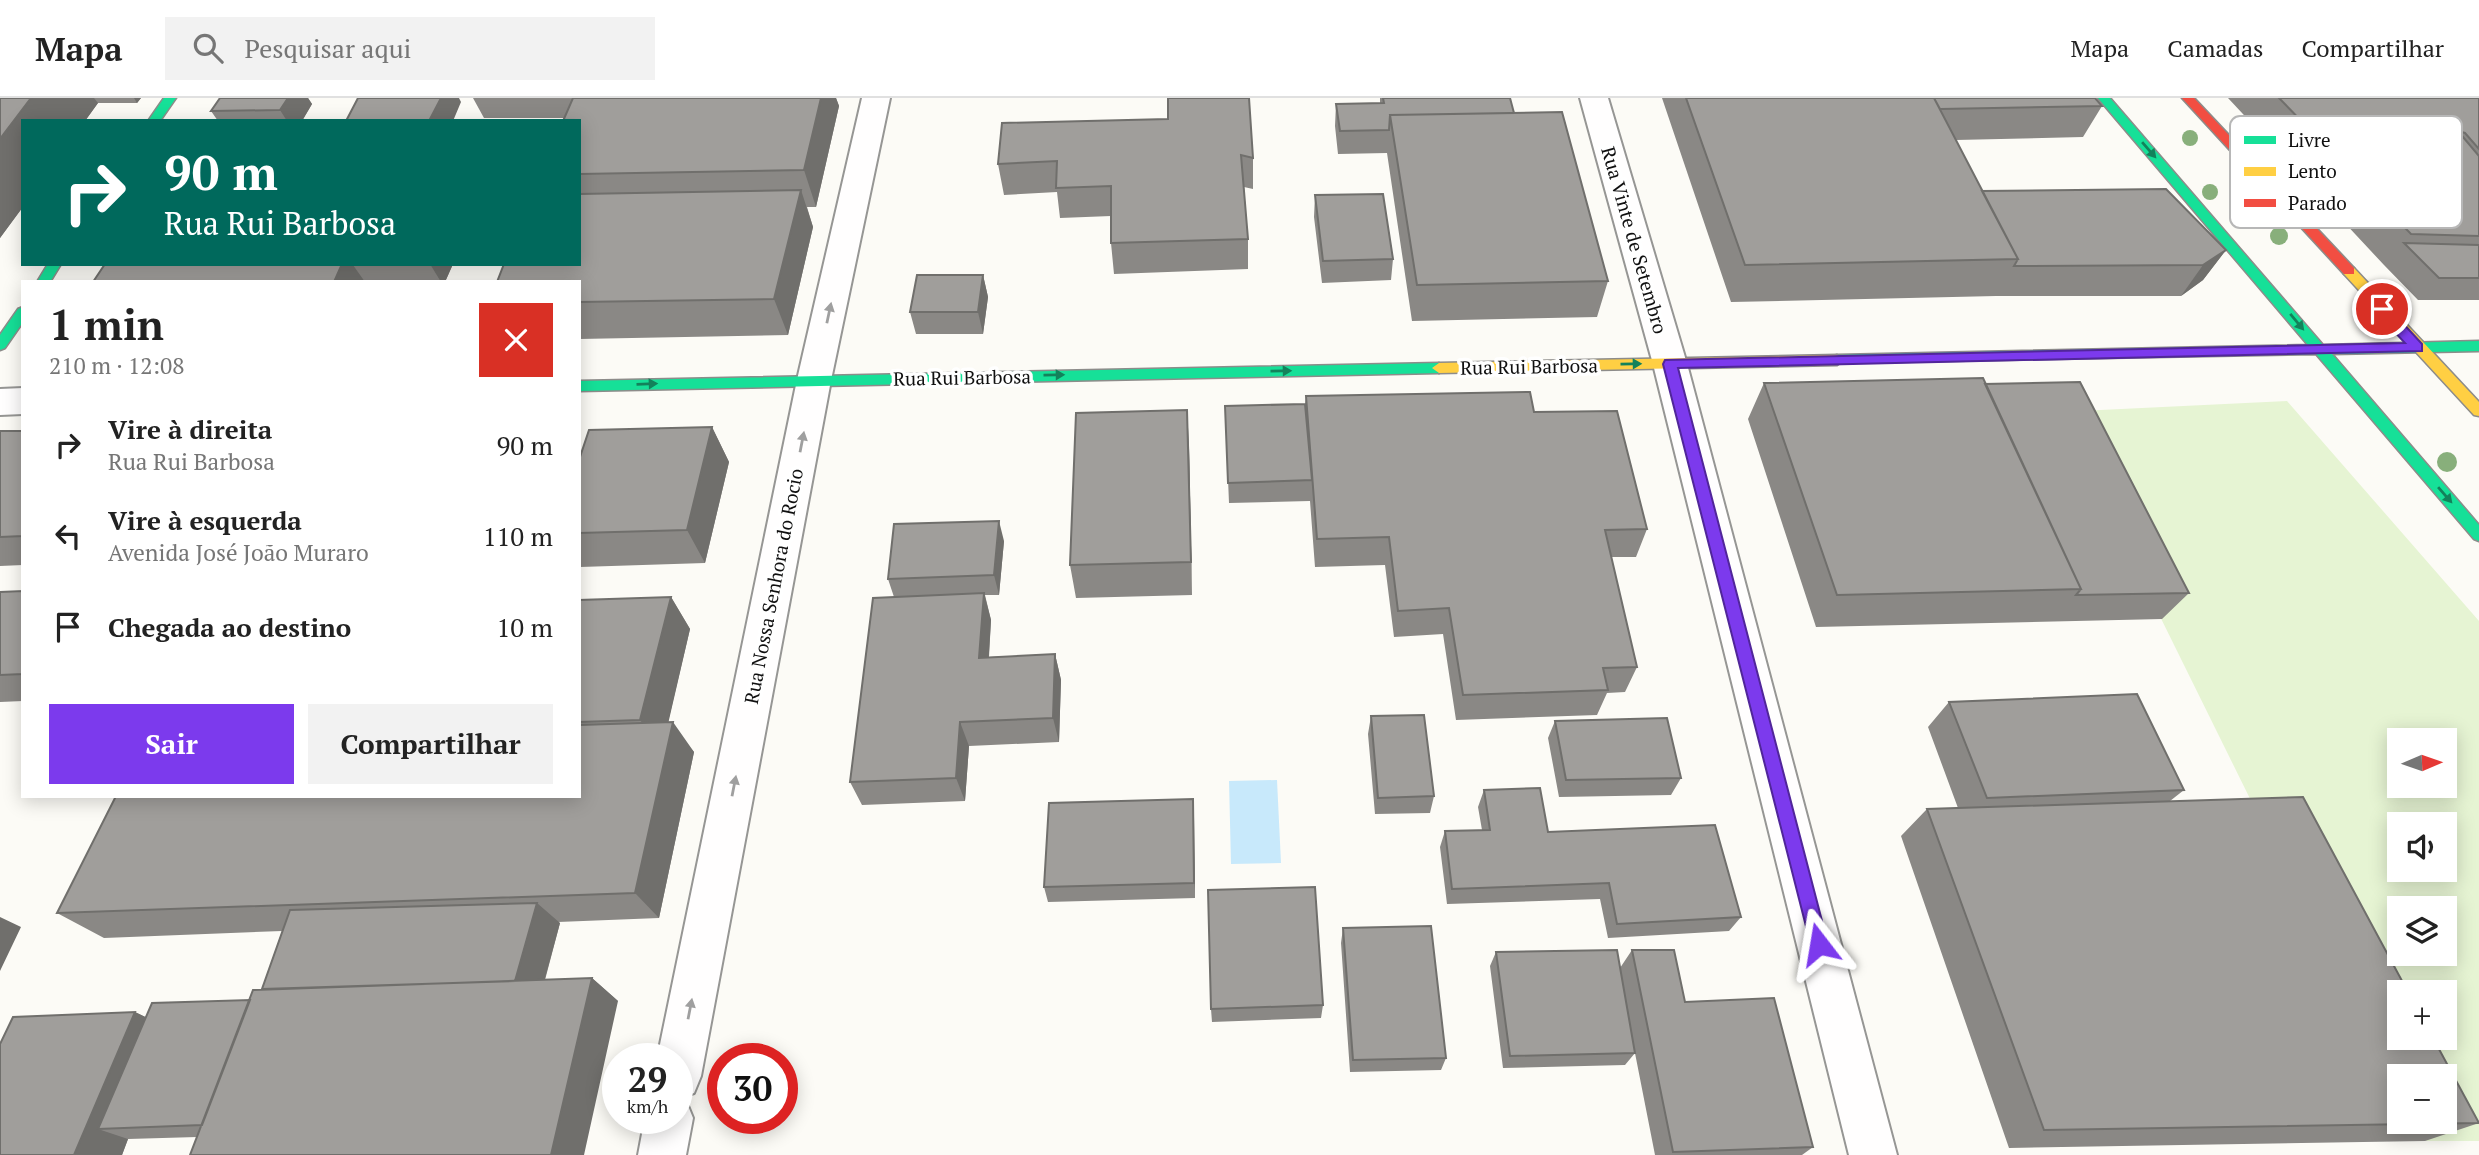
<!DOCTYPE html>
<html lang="pt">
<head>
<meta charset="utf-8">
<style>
  body { margin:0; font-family:"PT Serif",serif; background:#f2f2f2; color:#222; height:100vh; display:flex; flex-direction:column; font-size:26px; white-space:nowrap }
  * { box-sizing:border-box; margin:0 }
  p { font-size:23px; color:#767676 }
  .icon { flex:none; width:38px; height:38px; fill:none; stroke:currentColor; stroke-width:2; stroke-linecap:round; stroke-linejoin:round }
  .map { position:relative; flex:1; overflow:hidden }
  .panel { position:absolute; left:21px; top:182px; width:560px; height:518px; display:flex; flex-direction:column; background:#fff; border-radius:0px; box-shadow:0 4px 18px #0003 }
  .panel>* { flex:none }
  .guide { position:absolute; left:21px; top:21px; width:560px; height:147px; border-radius:0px; box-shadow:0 4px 18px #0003; background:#00695c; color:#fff; overflow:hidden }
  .needle { width:46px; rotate:88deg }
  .tools { position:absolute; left:2387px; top:630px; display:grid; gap:14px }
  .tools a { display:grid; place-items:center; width:70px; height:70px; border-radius:0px; background:#fff; box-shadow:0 4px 18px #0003; font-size:35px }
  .speed { position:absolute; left:602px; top:945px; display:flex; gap:14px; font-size:35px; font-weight:700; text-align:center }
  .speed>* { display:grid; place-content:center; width:91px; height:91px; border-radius:50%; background:#fff; box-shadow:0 4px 18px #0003; line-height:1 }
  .speed small { font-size:18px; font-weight:400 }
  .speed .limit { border:10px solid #d22; background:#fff; color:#111 }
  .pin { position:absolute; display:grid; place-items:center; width:60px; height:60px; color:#fff; margin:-30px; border:4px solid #fff; border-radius:50%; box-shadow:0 2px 7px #0007 }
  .me { position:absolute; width:77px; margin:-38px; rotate:346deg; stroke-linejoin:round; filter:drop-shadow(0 0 5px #0008) }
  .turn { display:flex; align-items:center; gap:24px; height:147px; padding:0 28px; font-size:32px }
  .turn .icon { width:91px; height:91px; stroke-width:2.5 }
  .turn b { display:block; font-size:49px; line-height:60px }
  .round { display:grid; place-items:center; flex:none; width:74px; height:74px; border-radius:0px; background:#f2f2f2 }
  .summary { display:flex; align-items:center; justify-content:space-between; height:119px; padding:0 28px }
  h1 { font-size:42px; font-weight:800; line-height:52px }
  .primary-button { display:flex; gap:14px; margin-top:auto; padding:14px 28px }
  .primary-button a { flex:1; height:80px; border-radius:0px; background:#7c3aed; color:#fff; font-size:28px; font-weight:800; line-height:80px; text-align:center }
  .primary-button a+a { background:#f2f2f2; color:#222 }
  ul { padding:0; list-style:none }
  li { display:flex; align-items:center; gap:21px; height:91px; padding:0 28px }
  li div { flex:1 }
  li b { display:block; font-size:26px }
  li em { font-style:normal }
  header { display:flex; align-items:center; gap:42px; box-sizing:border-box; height:98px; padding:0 35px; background:#fff; border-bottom:2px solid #e0e0e0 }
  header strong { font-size:33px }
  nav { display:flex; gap:38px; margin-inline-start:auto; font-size:24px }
  .search { width:490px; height:63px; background:#f2f2f2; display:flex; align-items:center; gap:18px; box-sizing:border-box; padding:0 24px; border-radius:0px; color:#767676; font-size:26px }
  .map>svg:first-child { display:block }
  .green { fill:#e6f4d3; fill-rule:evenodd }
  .water { fill:#c8e9fb }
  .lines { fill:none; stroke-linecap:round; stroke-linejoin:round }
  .street-casing { stroke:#969694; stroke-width:4 }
  .fast-casing { stroke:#8d8c8a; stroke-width:3 }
  .slow-casing { stroke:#8d8c8a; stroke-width:3 }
  .jam-casing { stroke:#8d8c8a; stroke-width:3 }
  .street { fill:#fffefe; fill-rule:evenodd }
  .fast { fill:#16e098; fill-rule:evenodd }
  .slow { fill:#ffcf43; fill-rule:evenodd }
  .jam { fill:#f24e42; fill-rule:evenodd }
  .tree { fill:#88af7b }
  .wall { fill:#8a8885 }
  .shaded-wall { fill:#706f6c }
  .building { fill:#a09e9b; stroke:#706f6c; stroke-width:2; fill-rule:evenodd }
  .oneway { fill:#13825b }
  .oneway2 { fill:#9f9f9f }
  .route { fill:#7c3aed; stroke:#51269a; stroke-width:2 }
  .labels { text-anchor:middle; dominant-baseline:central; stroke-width:7; stroke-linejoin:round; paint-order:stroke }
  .street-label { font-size:19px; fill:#101010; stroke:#fff }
  .key { fill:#fff; stroke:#b7b7b7; stroke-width:2 }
  .key-label { font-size:19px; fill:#101010 }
</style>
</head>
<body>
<header>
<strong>Mapa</strong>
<div class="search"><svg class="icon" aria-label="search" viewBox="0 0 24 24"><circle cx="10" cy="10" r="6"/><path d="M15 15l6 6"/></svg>Pesquisar aqui</div>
<nav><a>Mapa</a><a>Camadas</a><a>Compartilhar</a></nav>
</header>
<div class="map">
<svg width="2479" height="1057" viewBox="0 0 2479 1057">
  <rect width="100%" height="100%" fill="#fcfbf6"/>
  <!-- green -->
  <path class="green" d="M2287,303L2479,523V1043H2425L2445,1024V978H2399L2263,727L2059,314ZM2399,642H2445V688H2399ZM2399,726H2445V772H2399ZM2399,810H2445V856H2399ZM2399,894H2445V940H2399Z"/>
  <!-- water -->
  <path class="water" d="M1277,682L1281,765L1231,766L1229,683Z"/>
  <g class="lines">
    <!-- street casing -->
    <g class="street-casing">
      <path id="street" d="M862,0H890L831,282L701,978L694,995L680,1000L686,1003L693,1020L686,1057H638L645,1020H677V961H657L797,282Z
        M1580,0H1608L1687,266L1897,1057H1849L1653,266Z
        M23,290V316L0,317V291Z"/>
    </g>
    <!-- fast casing -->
    <g class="fast-casing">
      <path id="fast" d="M164,0H176L160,23H148Z
        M2098,0H2110L2323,247L2479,243V253L2332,256L2479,427V443L2474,441L2316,256L1832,265L1830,262L1832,259L1837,257L2308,247Z
        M48,166H61L50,184H37Z
        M23,209V224L5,250L0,252V237L18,211Z
        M1439,265L1446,270L1439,275L579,293V283Z"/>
    </g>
    <!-- slow casing -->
    <g class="slow-casing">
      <path id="slow" d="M2349,169L2354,170L2479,304V318L2474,317L2344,176L2343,173Z
        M1837,257L1844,262L1837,267L1439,275L1432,270L1439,265Z"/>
    </g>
    <!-- jam casing -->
    <g class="jam-casing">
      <path id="jam" d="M2182,0H2194L2354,170V176H2344Z"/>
    </g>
    <!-- street -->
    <use href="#street" class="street"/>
    <!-- fast -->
    <use href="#fast" class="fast"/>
    <!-- slow -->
    <use href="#slow" class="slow"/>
    <!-- jam -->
    <use href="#jam" class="jam"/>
  </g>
  <!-- trees -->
  <g class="tree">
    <circle cx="2190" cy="40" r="8"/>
    <circle cx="2210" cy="94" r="8"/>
    <circle cx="2279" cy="138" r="9"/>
    <circle cx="2447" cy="364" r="10"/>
  </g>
  <!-- wall -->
  <path class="wall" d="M0,0H141L137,5H98L0,140Z
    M220,0H308L312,6L302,23H218L211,13Z
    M473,0H836L839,8L816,109H807L813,129L788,237L579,241V23L564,20H484Z
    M1380,0H1510L1514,15L1608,183L1597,219L1412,223L1387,55L1338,56L1335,28L1336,6L1380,5Z
    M1662,0H2095L2102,8L2083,39L1956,42L1982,93L2226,152L2203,182L2181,198H1996L1731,204Z
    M2228,0H2479V202H2418L2384,167Z
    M1168,21L1253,60V91L1244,89L1248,141V171L1114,176L1111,145V118L1060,120L1057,94L1004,97L998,66Z
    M1315,97L1393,161L1391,182L1322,185L1314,119Z
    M105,166H453L445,184H93Z
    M983,177L988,199L983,236H916L910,214Z
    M1764,285L1986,286L2189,495L2162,521L1816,529L1748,321Z
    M1306,298L1534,314L1647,431L1636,459H1611L1637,569L1625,594L1607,595L1597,617L1456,622L1443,536L1394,539L1385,467L1315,469L1310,403L1229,405L1225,308L1305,306Z
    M712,329L729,364L705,465L580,469L579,362Z
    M0,333H23V467L0,468Z
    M1189,347L1192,497L1076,500L1070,467Z
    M1004,443L999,497H985L991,522L989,559L1055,556L1061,582L1059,644L969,648L965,703L862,707L850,684L894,499L888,481Z
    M23,493V603L0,604V494Z
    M671,499L690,531L668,624L694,654L659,820L558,824L560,825L545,882L592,880L618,903L197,1039L128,1041L122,1057H0L135,914L145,919L250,902L262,891L282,833L104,840L57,815L579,698V502Z
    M1949,604L2184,692L2170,703L2479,1025L2425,1043L2009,1050L1901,738L1927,711L1958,710L1928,629Z
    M1371,618L1434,698L1430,715L1375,716L1368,636Z
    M1555,623L1681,680L1671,697L1559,699L1548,640Z
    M1484,692L1548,734L1741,819L1729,833L1608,840L1600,801L1447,806L1440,749L1445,733L1482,732L1478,709Z
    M1193,701L1195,800L1048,804L1044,789Z
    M1343,830L1446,960L1441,972L1350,974L1341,845Z
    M1632,852L1813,1049L1802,1057H1655L1634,950L1635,955L1625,967L1503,970L1490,868L1496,854L1620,870Z
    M1323,907L1321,920L1212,924L1211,911Z"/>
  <!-- shaded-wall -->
  <path class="shaded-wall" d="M31,0H94L98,5L85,23H23V109L0,140V41Z
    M134,0H141L137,5Z
    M288,0H308L312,6L302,23H287L280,12Z
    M441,0H459L461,4L453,23H429Z
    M821,0H836L839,8L816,109L804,72Z
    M801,92L813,129L788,237L774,201Z
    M2226,152L2203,182L2181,198L2203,167Z
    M342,166H377L353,167L365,184H334Z
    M430,166H453L445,184H441Z
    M983,177L988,199L983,236L978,214Z
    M1187,312L1189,347L1192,497L1191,464Z
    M712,329L729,364L705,465L687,432Z
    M999,423L1004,443L999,497L994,477Z
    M984,495L991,522L987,586L979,560Z
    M671,499L690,531L662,652L640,622Z
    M1055,556L1061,582L1059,644L1053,620Z
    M673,624L694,654L659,820L635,795Z
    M960,624L969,648L965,703L956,680Z
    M1193,701L1194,718L1195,800L1194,785Z
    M537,805L560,825L538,906L513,887Z
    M0,819L21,829L0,873Z
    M592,880L618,903L584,1057H551Z
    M135,914L173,932L98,1031L128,1041L122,1057H74Z"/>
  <!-- building -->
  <path class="building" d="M0,0H31L0,41Z
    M220,0H288L280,12L211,13Z
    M358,0H441L429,23H346Z
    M573,0H821L804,72L579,76V23H563Z
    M1168,0H1249L1253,60L1241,57L1248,141L1111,145V88L1056,90L1057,63L998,66L1002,25L1168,21Z
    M1383,0H1510L1514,15L1390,17L1389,32L1340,33L1336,6L1384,5Z
    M1686,0H1934L2018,161L1745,167Z
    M1934,0H2095L2102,8L1940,11Z
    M2279,0H2479V51L2465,35L2458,33L2479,58V138L2411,136Z
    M1562,14L1608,183L1417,187L1390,17Z
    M2166,91L2226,152L2203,167L2014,168L2018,161L1982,93Z
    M801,92L774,201L579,204V184H497L504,166H579V96Z
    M1383,96L1393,161L1323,163L1315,97Z
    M2404,145L2479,147V180H2439Z
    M105,166H342L334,184H93Z
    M354,166H430L353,167Z
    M917,177H983L978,214H910Z
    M1983,280L2081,491L1837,497L1764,285Z
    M2080,284L2189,495L2076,497L2081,491L1985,286Z
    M1530,294L1534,314L1617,313L1647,431L1605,432L1637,569L1603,570L1608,592L1463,597L1449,510L1398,513L1389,439L1317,441L1306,298Z
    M1305,306L1312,382L1228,385L1225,308Z
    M1187,312L1191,464L1070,467L1076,315Z
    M712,329L687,432L579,435V362L589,332Z
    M0,333H23V438L0,439Z
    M999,423L994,477L888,481L894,426Z
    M23,493V576L0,577V494Z
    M984,495L979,560L1055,556L1053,620L960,624L956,680L850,684L873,500Z
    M671,499L640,622L579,624V502Z
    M2137,596L2184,692L1987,700L1949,604Z
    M1424,617L1434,698L1378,700L1371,618Z
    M1667,620L1681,680L1566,682L1555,623Z
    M673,624L635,795L57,815L116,698H579V627Z
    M1540,690L1548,734L1715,727L1741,819L1617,826L1609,785L1452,791L1445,733L1490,732L1484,692Z
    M2303,699L2408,894H2399V940H2433L2479,1025L2044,1032L1927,711ZM2399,978H2445V1024H2399Z
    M1193,701L1194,785L1044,789L1049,705Z
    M1315,789L1323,907L1211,911L1208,792Z
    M537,805L515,883L262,891L290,812Z
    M1431,828L1446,960L1353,962L1343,830Z
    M1617,852L1635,955L1510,958L1496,854Z
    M1632,852H1674L1685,904L1774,900L1813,1049L1673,1054Z
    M592,880L551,1057H190L253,892Z
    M250,902L202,1027L98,1031L152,905Z
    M135,914L74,1057H0V946L13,919Z"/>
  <!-- one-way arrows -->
  <defs><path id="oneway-solid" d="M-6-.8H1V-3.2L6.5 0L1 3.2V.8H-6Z" transform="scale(1.75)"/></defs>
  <g class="oneway">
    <use href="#oneway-solid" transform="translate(2149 52) rotate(49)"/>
    <use href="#oneway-solid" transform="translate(2297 224) rotate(50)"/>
    <use href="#oneway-solid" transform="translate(1631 266) rotate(-1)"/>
    <use href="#oneway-solid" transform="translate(1281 273) rotate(-1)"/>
    <use href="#oneway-solid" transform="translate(1054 277) rotate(-1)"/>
    <use href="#oneway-solid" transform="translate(647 286) rotate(-2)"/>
    <use href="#oneway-solid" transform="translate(2445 397) rotate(49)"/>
  </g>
  <g class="oneway2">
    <use href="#oneway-solid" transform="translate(829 215) rotate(-78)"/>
    <use href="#oneway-solid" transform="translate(802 344) rotate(-79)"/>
    <use href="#oneway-solid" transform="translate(734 688) rotate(-79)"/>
    <use href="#oneway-solid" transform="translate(690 911) rotate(-79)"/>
  </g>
  <!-- route -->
  <path class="route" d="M2382,207L2387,208L2422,246V253L1678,270L1828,846L1825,852L1819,855L1812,852L1663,266L1665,262L2405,245L2377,215L2375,211Z"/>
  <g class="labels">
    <!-- street labels -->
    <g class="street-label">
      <text transform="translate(1635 142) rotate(74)">Rua Vinte de Setembro</text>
      <text transform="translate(1529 268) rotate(-1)">Rua Rui Barbosa</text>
      <text transform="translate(962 279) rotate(-1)">Rua Rui Barbosa</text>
      <text transform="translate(773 488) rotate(-79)">Rua Nossa Senhora do Rocio</text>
    </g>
  </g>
  <!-- legend -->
  <rect x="2230" y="18" width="232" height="112" rx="10" class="key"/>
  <rect x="2244" y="38" width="32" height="8" fill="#16e098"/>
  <rect x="2244" y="69" width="32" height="9" fill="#ffcf43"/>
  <rect x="2244" y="101" width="32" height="8" fill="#f24e42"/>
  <g class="key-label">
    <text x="2288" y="49">Livre</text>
    <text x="2288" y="80">Lento</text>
    <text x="2288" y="112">Parado</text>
  </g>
</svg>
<div class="tools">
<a><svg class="needle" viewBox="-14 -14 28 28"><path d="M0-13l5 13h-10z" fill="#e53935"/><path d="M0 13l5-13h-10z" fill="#767676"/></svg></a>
<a><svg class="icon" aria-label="sound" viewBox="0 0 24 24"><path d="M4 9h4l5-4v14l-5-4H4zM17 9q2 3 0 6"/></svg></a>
<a><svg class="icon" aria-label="layers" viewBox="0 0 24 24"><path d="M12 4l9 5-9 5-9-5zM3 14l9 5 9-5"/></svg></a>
<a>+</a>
<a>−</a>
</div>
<div class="speed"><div>29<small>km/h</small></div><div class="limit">30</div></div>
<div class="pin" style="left:2382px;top:211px;background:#d93025"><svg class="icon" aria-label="arrive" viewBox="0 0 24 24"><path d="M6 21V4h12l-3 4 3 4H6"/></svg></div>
<svg class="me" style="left:1819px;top:846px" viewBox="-20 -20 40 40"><path d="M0-17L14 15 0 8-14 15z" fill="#7c3aed" stroke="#fff" stroke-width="4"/></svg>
<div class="guide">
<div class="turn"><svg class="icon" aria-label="right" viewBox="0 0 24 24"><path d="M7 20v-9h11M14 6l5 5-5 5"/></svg><div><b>90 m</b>Rua Rui Barbosa</div></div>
</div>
<section class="panel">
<div class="summary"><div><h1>1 min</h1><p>210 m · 12:08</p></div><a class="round" style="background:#d93025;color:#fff"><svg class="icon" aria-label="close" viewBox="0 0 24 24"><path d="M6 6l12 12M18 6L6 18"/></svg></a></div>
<ul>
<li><svg class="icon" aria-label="right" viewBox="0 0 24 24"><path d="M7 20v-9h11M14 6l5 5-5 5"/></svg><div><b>Vire à direita</b><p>Rua Rui Barbosa</p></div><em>90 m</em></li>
<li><svg class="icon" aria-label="left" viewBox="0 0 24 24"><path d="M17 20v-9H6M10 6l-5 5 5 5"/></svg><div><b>Vire à esquerda</b><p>Avenida José João Muraro</p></div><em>110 m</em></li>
<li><svg class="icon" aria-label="arrive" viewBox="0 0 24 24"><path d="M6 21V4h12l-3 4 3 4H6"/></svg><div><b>Chegada ao destino</b></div><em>10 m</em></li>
</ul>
<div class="primary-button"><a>Sair</a><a>Compartilhar</a></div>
</section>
</div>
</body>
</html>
